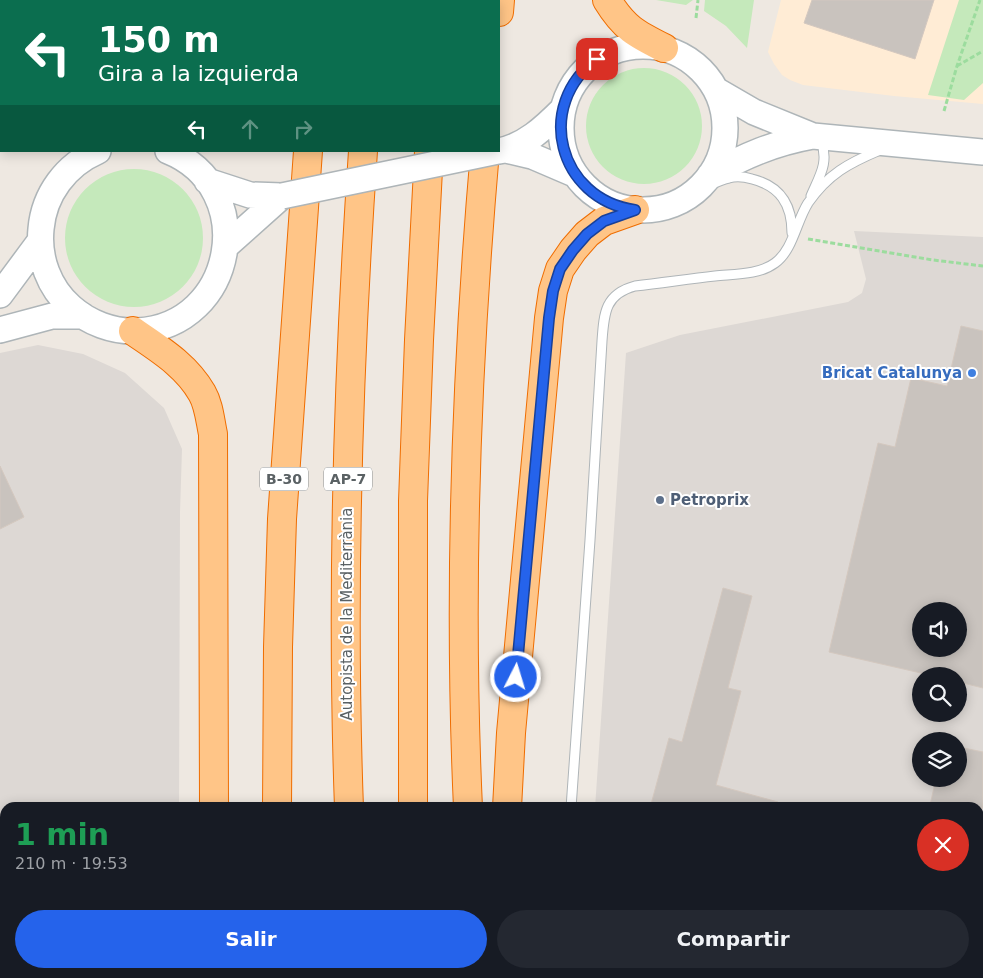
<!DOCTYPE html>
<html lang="es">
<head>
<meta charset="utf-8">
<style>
  body { margin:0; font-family:"DejaVu Sans",sans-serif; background:#242831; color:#f1f3f6; height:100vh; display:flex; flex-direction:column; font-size:19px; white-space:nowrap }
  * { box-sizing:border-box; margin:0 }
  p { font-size:16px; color:#9ea1a6 }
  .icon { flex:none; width:28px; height:28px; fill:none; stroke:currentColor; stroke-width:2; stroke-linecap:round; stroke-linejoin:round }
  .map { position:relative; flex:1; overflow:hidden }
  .panel { position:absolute; left:0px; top:802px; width:984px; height:176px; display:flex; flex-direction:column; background:#171b24; border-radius:15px 15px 0 0; box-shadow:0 2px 12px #0003 }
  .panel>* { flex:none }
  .guide { position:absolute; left:0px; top:0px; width:500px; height:152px; box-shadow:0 2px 12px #0003; background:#0b6e4f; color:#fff; overflow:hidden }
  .buttons { position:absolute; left:912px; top:602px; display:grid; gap:10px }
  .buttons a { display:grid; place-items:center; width:55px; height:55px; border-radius:50%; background:#171b24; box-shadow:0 2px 12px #0003; font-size:25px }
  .pin { position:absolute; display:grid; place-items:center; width:42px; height:42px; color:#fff; margin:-21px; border-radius:10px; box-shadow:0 2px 8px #0006 }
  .me { position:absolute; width:55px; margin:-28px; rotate:5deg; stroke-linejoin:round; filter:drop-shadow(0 0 4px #0008) }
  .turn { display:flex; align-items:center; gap:18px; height:105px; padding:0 15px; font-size:22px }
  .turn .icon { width:65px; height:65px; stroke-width:2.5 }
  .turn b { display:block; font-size:35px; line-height:42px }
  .lanes { display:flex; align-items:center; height:48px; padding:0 15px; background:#0003; justify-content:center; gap:25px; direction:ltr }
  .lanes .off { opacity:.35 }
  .round { display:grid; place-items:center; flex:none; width:52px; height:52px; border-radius:26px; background:#242831 }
  .head { display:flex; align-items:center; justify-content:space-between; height:85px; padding:0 15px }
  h1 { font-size:30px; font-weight:700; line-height:38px; color:#1e9e55 }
  .cta { display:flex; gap:10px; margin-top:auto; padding:10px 15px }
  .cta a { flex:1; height:58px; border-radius:30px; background:#2563eb; color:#fff; font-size:20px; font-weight:700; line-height:58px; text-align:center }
  .cta a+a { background:#242831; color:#f1f3f6 }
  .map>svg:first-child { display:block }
  .commercial { fill:#ffecd5 }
  .industrial { fill:#ddd8d4; fill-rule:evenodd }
  .green { fill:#c5e9bb }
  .building { fill:#c9c3be; stroke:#d4c8bf; fill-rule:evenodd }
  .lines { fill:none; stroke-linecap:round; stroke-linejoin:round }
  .lane-casing { stroke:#afb5b8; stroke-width:11 }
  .secondary-casing { stroke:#aeb5b8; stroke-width:28 }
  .highway-casing { stroke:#ef6d00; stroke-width:30 }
  .path { stroke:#9cdc9e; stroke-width:3; stroke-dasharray:5 2.5; stroke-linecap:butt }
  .lane { stroke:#fff; stroke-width:9 }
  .secondary { stroke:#fff; stroke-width:25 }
  .highway { stroke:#ffc587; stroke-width:28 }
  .secondary-bridge-casing { stroke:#aeb5b8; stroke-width:28; stroke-linecap:butt }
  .secondary-bridge { stroke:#fff; stroke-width:25 }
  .route-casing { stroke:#184099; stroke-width:12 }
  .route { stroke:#2563eb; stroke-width:9 }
  .shop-dot { fill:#3f7fe0; stroke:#fff; stroke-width:2 }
  .service-dot { fill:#5c6f8a; stroke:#fff; stroke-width:2 }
  .labels { text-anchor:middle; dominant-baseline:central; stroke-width:4; stroke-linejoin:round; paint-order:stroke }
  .shield { fill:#fff; stroke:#8c9092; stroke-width:1 }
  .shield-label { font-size:14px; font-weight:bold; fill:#5a6164 }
  .shop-label { font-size:15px; font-weight:bold; fill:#366cbe; stroke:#fff; text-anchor:end }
  .service-label { font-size:15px; font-weight:bold; fill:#4e5e75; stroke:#fff; text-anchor:start }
  .street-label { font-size:15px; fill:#5a6164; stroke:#fff }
</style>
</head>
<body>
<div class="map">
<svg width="983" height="978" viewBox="0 0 983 978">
  <rect width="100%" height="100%" fill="#eee8e1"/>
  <!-- commercial -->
  <path class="commercial" d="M781,0H983V104L894,96L803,85L790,80L782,75L774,64L768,52Z"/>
  <!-- industrial -->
  <path class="industrial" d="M854,231L983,237V905H979V808H595L626,353L680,335L848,302L862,293L866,279ZM921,611H959V649H921ZM921,676H959V714H921ZM921,741H959V779H921Z
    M38,345L83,354L125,373L164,408L182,449L180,512L179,807L5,808V974H184V978H0V353Z"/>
  <!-- green -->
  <path class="green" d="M656,0H693L686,5Z
    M705,0H754L747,48L726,26L704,11Z
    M959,0H983V83L964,100L928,95Z
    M586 126a58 58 0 1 1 116 0a58 58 0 1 1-116 0Z
    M65 238a69 69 0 1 1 138 0a69 69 0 1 1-138 0Z
    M979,905H983V959L979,958Z
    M625,974H920L919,978H625Z"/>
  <!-- building -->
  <path class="building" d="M812,0H934L915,59L804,23Z
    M961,326L983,331V688L959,682V676H934L829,652L878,443L895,447L911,378L947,386ZM921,611H959V649H921Z
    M0,466L24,517L0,529Z
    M723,588L752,596L728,688L741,691L716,785L778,802L777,808H650L669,738L682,742Z
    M959,747L983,752V808H940L930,805L936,779H959Z"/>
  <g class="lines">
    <!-- lane casing -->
    <g class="lane-casing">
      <path id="lane" d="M690,196C702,189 715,181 729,178C736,176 745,177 752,179C780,186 792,204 792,233
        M811,196C820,175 829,163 821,140
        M571,808L590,540L602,341C604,313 605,294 635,286C662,283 688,279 715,276C734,274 759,275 775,263C793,250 796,222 808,203C828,174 849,163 880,150
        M683,974L690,978"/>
    </g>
    <!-- secondary casing -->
    <g class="secondary-casing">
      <path id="secondary" d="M87,1L88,0
        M116,1L117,0
        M561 128a82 82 0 1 1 164 0a82 82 0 1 1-164 0Z
        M716,90L754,112L813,136L983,152
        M506,150L532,156L574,174
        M98,151C66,165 44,194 41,229C38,258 49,288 71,307C89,323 113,332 137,331C236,326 260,188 168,151
        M499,151C525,146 544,128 563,109
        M710,175C744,156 774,143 813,136
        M207,181L250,195L282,196
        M226,246L282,196
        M0,295L40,241
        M0,330L52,316H83"/>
    </g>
    <!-- highway casing -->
    <g class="highway-casing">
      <path id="highway" d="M607,0C624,28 636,34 664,48
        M238,1V0
        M321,1V0
        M377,1V0
        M443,1V0
        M499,12L500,0
        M133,331C159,349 186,365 202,393C209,405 210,420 213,434L214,808
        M277,808L278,647L282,519L308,151
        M349,808C341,589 348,369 363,151
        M413,808V501L419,340L429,151
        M468,808C458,589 466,369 485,151
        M507,808L511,733L549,318L553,291L560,269L573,250L587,234L604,221L635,210
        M222,974V978
        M280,974V978
        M356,974V978
        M421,974L422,978
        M475,974V978
        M505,974V978"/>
    </g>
    <!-- path -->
    <path class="path" d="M696,18L698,0
      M957,66L983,51
      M944,111L957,66L980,0
      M808,239L933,260L983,266"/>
    <!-- lane -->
    <use href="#lane" class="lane"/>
    <!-- secondary -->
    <use href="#secondary" class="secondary"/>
    <!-- highway -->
    <use href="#highway" class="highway"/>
    <!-- secondary-bridge casing -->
    <g class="secondary-bridge-casing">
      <path id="secondary-bridge" d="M282,196L498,151"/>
    </g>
    <!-- secondary-bridge -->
    <use href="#secondary-bridge" class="secondary-bridge"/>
  </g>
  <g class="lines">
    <!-- route casing -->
    <g class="route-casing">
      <path id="route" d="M516,677L549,318L553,291L560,269L573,250L587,234L604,221L635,210C558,199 534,105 597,59"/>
    </g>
    <!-- route -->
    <use href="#route" class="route"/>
  </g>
  <!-- markers -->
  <circle class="shop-dot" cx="972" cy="373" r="5"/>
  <circle class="service-dot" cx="660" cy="500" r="5"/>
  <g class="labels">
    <!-- shield labels -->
    <g class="shield">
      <rect x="260" y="467.5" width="48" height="23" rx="4"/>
      <rect x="324" y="467.5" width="48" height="23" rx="4"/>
    </g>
    <g class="shield-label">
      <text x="284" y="479">B-30</text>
      <text x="348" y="479">AP-7</text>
    </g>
    <!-- shop labels -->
    <g class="shop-label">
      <text x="962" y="373">Bricat Catalunya</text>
    </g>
    <!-- service labels -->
    <g class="service-label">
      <text x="670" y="500">Petroprix</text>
    </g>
    <!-- street labels -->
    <g class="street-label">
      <text transform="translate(347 614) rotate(-90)">Autopista de la Mediterrània</text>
    </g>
  </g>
</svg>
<div class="buttons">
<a><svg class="icon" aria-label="sound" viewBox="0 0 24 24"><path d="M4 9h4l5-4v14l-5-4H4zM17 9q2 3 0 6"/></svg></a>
<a><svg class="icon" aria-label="search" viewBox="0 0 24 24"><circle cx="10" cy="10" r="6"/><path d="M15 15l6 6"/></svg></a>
<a><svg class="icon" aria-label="layers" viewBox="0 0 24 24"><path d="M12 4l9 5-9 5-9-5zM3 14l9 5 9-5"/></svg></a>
</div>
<div class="pin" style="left:597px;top:59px;background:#d93025"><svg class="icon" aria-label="arrive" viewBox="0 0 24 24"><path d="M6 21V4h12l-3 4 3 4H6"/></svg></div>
<svg class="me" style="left:516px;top:677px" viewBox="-20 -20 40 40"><circle r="17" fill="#2563eb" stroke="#fff" stroke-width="3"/><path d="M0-11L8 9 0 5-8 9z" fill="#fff"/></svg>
<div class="guide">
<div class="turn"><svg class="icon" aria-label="left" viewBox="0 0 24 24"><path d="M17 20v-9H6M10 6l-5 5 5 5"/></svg><div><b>150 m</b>Gira a la izquierda</div></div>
<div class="lanes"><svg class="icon" aria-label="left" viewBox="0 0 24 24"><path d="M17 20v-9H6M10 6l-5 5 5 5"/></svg><svg class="icon off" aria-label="ahead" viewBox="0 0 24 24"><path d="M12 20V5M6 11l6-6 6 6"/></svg><svg class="icon off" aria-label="right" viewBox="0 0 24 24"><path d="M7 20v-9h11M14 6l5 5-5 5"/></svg></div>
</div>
<section class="panel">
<div class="head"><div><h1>1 min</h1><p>210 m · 19:53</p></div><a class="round" style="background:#d93025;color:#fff"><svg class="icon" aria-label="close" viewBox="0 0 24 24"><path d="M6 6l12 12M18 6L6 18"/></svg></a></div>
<div class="cta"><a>Salir</a><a>Compartir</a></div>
</section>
</div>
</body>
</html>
